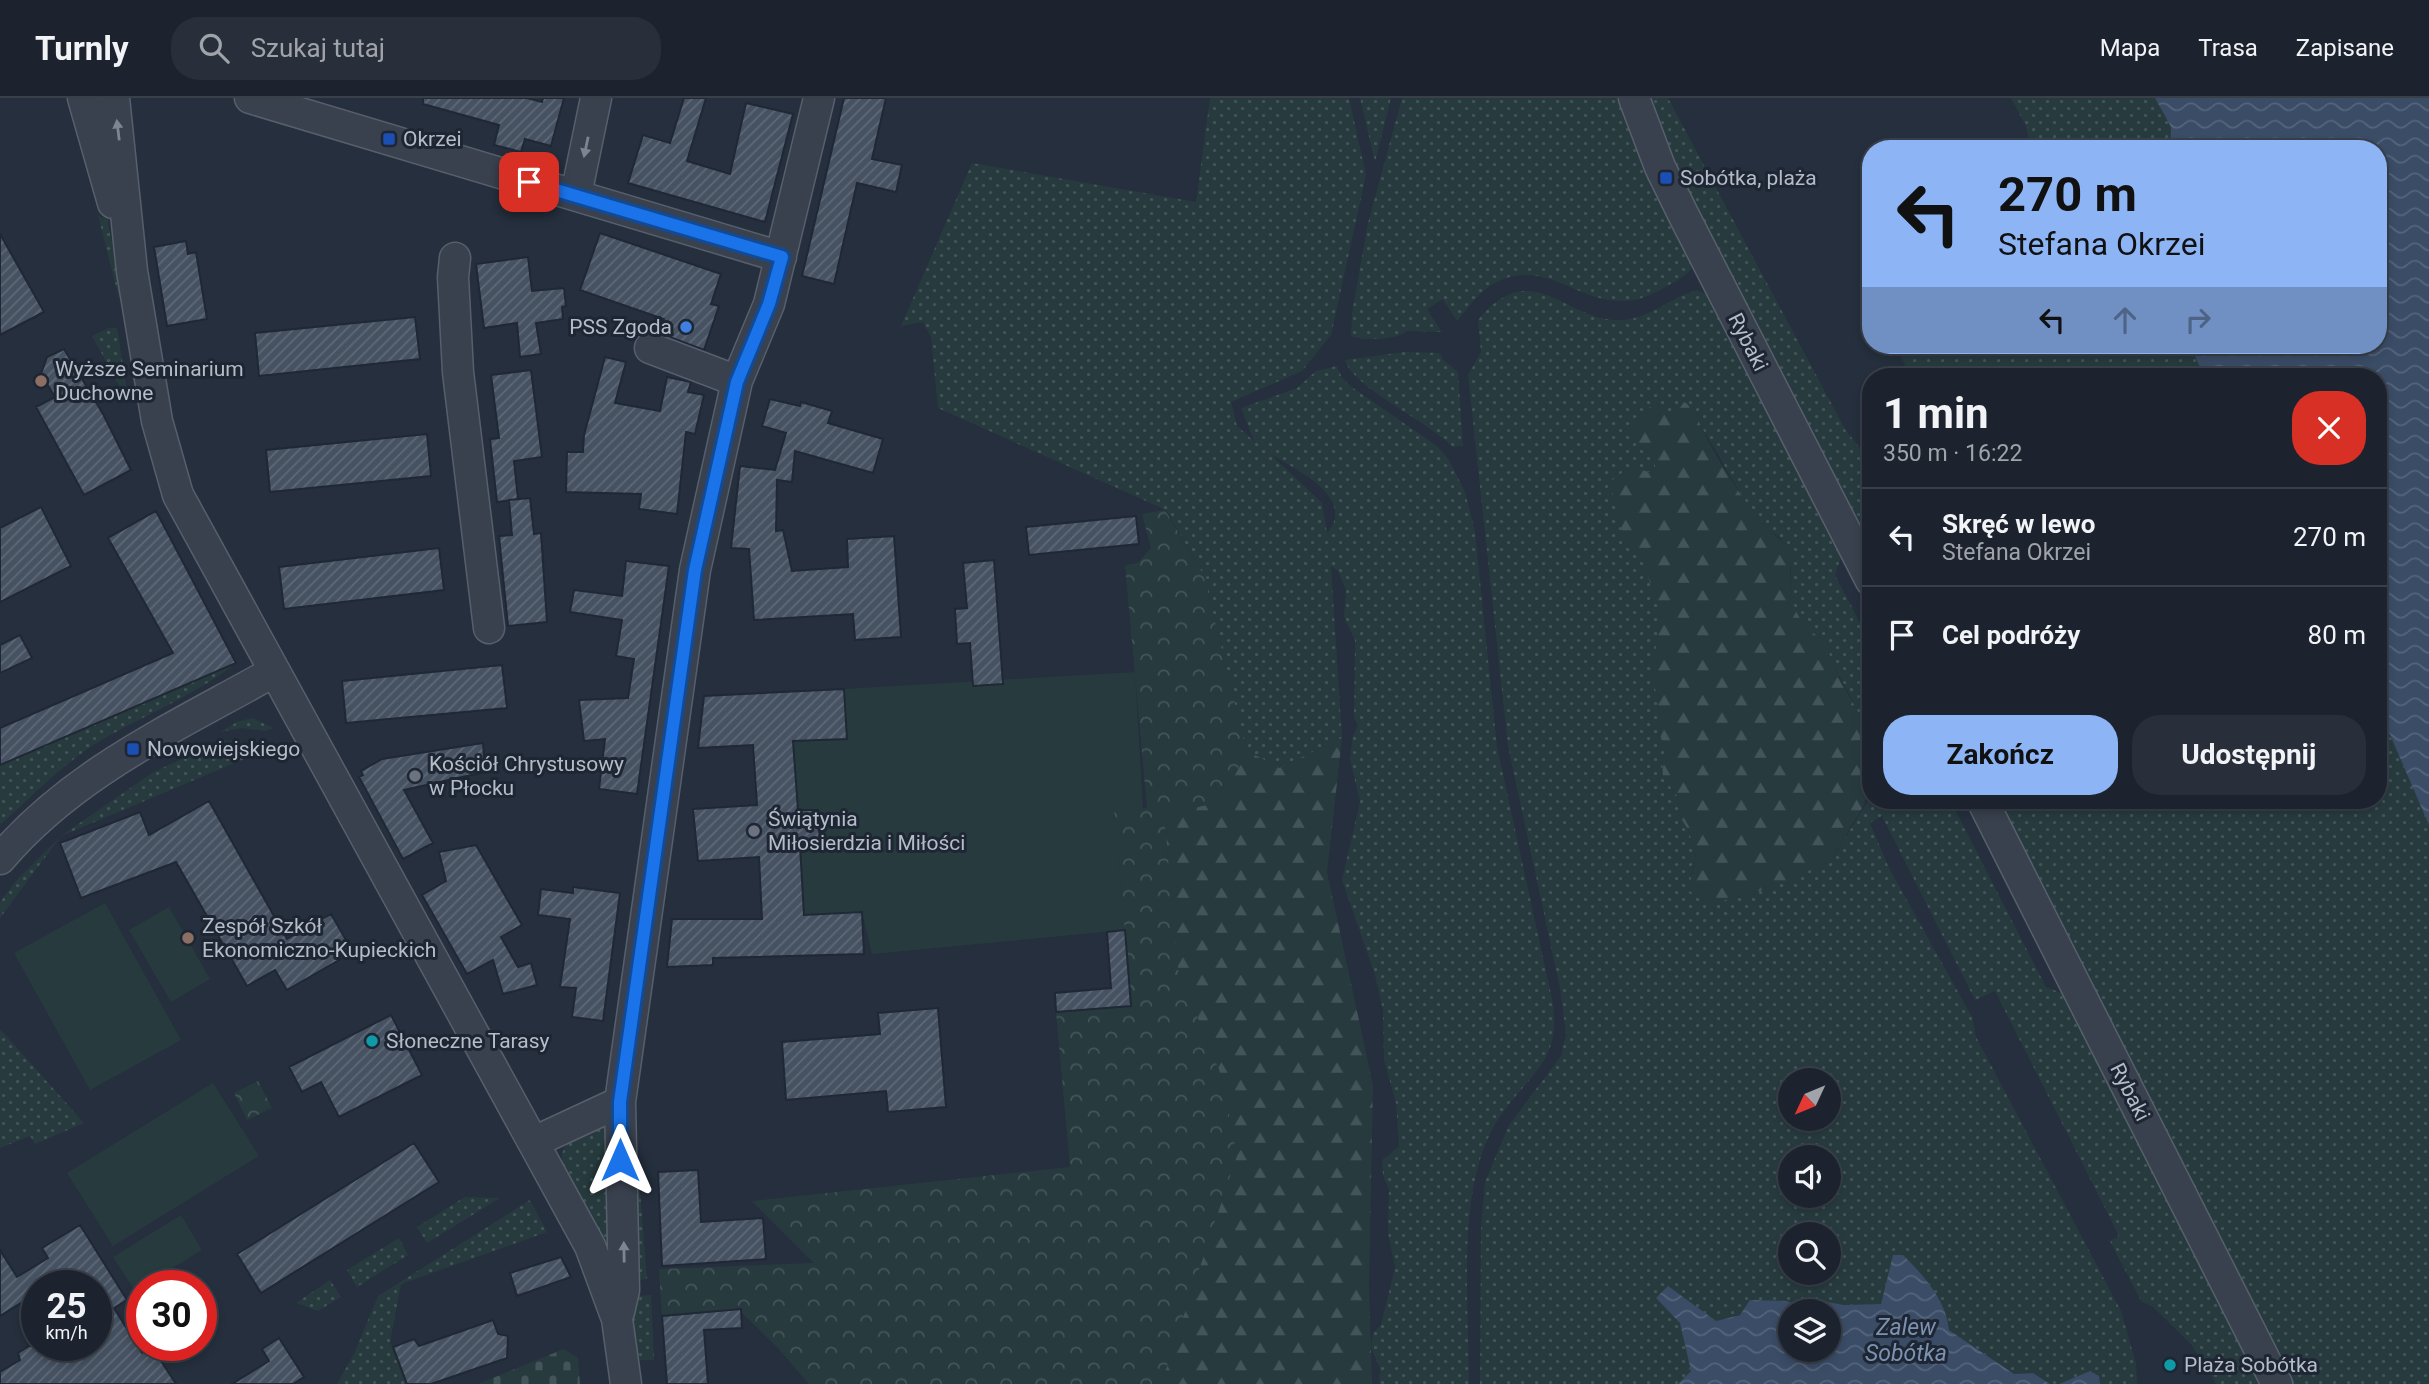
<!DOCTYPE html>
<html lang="pl">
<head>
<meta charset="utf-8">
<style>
  body { margin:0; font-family:Roboto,sans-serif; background:#292f3a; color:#f1f3f6; height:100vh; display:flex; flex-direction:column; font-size:26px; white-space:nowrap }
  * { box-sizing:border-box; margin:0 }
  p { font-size:23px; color:#a0a4aa }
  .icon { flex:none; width:38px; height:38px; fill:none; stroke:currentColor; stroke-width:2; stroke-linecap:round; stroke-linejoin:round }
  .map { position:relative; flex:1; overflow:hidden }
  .sheet { position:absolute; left:1862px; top:270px; width:525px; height:441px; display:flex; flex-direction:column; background:#1c232e; border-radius:28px; box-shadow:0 4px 10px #0003,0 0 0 2px #3a404a }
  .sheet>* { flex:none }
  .guide { position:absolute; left:1862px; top:42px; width:525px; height:214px; border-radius:28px; box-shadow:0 4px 10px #0003,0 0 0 2px #3a404a; background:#8db4f5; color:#111; overflow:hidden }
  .needle { width:46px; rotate:226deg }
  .controls { position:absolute; left:1778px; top:970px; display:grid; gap:14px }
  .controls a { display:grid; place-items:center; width:63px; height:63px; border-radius:50%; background:#1c232e; box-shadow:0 4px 10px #0003,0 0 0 2px #3a404a; font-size:35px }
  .speed { position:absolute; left:21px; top:1172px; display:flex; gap:14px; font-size:35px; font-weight:700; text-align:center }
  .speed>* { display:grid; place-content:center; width:91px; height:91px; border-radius:50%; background:#1c232e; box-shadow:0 4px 10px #0003,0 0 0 2px #3a404a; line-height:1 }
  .speed small { font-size:18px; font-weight:400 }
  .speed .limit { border:10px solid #d22; background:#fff; color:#111 }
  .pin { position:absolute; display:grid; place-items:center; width:60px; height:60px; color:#fff; margin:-30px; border-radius:14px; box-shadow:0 4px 10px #0006 }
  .me { position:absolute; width:77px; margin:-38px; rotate:0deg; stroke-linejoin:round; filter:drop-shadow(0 0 5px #0008) }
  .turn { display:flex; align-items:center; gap:24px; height:147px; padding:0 21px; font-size:32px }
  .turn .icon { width:91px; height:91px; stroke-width:2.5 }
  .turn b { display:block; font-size:49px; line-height:60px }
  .lanes { display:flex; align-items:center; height:66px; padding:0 21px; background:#0003; justify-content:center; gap:35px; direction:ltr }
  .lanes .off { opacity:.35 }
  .round { display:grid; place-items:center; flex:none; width:74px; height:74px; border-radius:28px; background:#292f3a }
  .headline { display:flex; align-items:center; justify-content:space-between; height:119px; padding:0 21px }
  h1 { font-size:42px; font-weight:700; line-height:52px }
  .button { display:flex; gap:14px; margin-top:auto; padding:14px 21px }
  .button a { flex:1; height:80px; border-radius:28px; background:#8db4f5; color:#111; font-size:28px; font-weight:700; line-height:80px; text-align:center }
  .button a+a { background:#292f3a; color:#f1f3f6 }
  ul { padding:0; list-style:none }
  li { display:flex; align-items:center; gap:21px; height:98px; padding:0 21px; border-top:2px solid #3a404a }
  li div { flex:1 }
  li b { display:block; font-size:26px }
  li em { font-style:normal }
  header { display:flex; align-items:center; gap:42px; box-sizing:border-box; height:98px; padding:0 35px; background:#1c232e; border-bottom:2px solid #3a404a }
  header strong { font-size:33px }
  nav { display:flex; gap:38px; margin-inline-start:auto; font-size:24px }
  .search { width:490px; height:63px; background:#292f3a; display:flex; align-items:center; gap:18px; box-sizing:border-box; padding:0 24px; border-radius:28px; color:#a0a4aa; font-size:26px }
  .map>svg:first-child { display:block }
  .grass { fill:url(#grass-dots); fill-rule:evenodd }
  .forest { fill:url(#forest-firs) }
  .cemetery { fill:url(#cemetery-stones) }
  .park { fill:url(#park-crowns) }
  .garden { fill:#273b3e }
  .water { fill:url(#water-waves); fill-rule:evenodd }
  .building { fill:url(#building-hatch); stroke:#202835; stroke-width:2 }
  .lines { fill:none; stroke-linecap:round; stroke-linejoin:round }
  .minor-casing { stroke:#575f6c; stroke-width:33 }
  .minor { stroke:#39414e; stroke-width:30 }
  .oneway { fill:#7d8592 }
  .route-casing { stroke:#114b97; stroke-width:18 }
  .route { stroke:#1a73e8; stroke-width:12 }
  .transit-dot { fill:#1a4fb4; stroke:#1e2633; stroke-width:2.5 }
  .shop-dot { fill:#3f7fe0; stroke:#1e2633; stroke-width:2.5 }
  .education-dot { fill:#8d6e63; stroke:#1e2633; stroke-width:2.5 }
  .worship-dot { fill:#6b7280; stroke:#1e2633; stroke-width:2.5 }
  .culture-dot { fill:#0f9aa8; stroke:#1e2633; stroke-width:2.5 }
  .labels { text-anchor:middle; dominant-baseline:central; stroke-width:6; stroke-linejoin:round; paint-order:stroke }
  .poi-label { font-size:21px; fill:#b5bcc9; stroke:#1e2633; text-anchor:start }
  .street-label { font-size:21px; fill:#b5bcc9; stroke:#1e2633 }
  .water-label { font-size:23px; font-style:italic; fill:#7c92b0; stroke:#1e2633 }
</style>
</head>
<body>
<header>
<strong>Turnly</strong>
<div class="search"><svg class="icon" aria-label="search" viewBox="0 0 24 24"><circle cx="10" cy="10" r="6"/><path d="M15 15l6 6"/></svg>Szukaj tutaj</div>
<nav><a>Mapa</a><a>Trasa</a><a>Zapisane</a></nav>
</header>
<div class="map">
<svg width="2429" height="1286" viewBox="0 0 2429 1286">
  <defs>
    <pattern id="grass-dots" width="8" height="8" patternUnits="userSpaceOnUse" patternTransform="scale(1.75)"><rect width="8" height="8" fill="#273b3e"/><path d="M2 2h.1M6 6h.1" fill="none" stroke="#445559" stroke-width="1.8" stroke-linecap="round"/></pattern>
    <pattern id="forest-firs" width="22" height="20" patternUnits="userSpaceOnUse" patternTransform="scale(1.75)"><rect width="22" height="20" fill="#273b3e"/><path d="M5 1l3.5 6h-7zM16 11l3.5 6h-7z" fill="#445559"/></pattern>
    <pattern id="cemetery-stones" width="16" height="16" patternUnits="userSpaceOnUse" patternTransform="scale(1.75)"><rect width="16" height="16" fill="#273b3e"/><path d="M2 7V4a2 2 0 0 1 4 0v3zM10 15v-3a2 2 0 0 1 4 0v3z" fill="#445559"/></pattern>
    <pattern id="park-crowns" width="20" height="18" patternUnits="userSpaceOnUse" patternTransform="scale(1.75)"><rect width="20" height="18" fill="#273b3e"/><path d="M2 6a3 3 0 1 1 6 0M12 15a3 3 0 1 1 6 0" fill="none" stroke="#445559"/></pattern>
    <pattern id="water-waves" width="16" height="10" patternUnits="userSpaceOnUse" patternTransform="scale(1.75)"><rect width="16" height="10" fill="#3a4c66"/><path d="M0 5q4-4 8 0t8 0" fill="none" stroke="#54647b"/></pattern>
    <pattern id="building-hatch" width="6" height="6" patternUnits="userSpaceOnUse" patternTransform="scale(1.75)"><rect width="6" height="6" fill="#465262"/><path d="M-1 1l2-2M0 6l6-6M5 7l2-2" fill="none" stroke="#5e6977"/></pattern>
  </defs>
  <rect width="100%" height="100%" fill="#252f3d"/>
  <!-- grass -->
  <path class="grass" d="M1210,0H1349L1366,77L1331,237L1302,273L1231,304L1237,328L1254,343L1241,310L1297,290L1316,273L1337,268L1342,280L1353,290L1437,348L1449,362L1465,394L1475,434L1497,649L1552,901C1565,971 1519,979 1491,1034C1457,1100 1469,1211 1469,1286H1379L1380,1271L1371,1249L1373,1235L1381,1227L1395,1169L1388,1135L1389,1091L1383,1078L1382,1063L1399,1048L1396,1005L1384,962L1383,912L1375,877L1342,782L1360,704L1350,661L1353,637L1358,628L1354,619L1355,542L1344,519L1346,492L1338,473L1331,468L1342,640L1279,670L1246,652L1204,478L1166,412L938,310L931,239L923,224L901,228L972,65L1196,104ZM1270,356C1293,370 1358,399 1327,435L1322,405Z
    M1360,0H1391L1375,64Z
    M1402,0H1624L1692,166L1691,171C1683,181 1670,186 1660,192C1592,231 1556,153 1495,185C1478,194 1469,209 1457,223L1443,201L1427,211L1442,234L1407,233C1397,242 1364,243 1351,238L1352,215L1368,125Z
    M1644,0H1668L1846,333L1871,363V464L1669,61L1673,59L1666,42L1661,43Z
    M2011,0H2155L2171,29L2170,51H2031L2026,28Z
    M98,118L107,121L122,191L119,200Z
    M1697,192L1712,199L1843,454L1835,477L1871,546V646L1853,603L1829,559L1827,544C1768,510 1806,483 1782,443C1779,437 1770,434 1766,429C1746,408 1733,383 1719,358C1710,341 1699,330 1695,311L1672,322L1658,307L1629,335L1653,360L1656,370L1649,374L1620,419L1628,447L1641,459L1653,486L1661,516L1651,584L1657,594L1661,640L1673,656L1663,679L1678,699L1679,717L1689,733L1696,759L1691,777L1708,806L1746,797L1797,779L1837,753L1871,698V702H1950L2046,889L2067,897L2268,1286H2216L2191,1246L2153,1209L2141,1203L2110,1143L2119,1138L1995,893L1975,902L1882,718L1870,725L1889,770L1972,919L1976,939L2121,1213L2136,1266L2137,1286H2100L2099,1278L2090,1273L2059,1286H2050L2033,1275L2014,1276L1949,1232L1893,1158L1881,1206L1844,1207L1812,1201L1811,1212L1787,1203L1716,1223L1657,1201L1680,1224L1691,1273L1678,1286H1480L1481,1129L1485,1084L1509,1027L1561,958L1566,936L1560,890L1508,648L1468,277L1481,254L1478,222C1533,155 1567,226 1622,222C1652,220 1670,199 1697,192ZM1790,982H1829V1020H1790ZM1790,1059H1829V1097H1790ZM1790,1136H1829V1174H1790Z
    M109,230H117L129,305L92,238Z
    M1900,247H2190L2204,278H1910L1900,256Z
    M1404,254L1440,255L1443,262L1458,274L1463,348L1453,349C1429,324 1351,288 1345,262Z
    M236,565C193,599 141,618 95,646C60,669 31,699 0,727V667Z
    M2378,609L2429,727V1286H2288L1991,702H2378Z
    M252,620L274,630L265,633L242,630L220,634L237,624Z
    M222,642L265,646L278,658L261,654L61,738L0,820V804L16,783L61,738L152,675Z
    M0,931L84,1025L35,1046L30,1038L0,1050Z
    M610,1022V1155L564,1070C553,1040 589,1032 610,1022Z
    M636,1042L647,1181L638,1182Z
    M465,1099L500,1100L427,1145L417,1129Z
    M530,1102L547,1134L401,1186L390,1244L406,1286H337L354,1256L378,1198Z
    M399,1140L408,1157L357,1189L347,1172Z
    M330,1182L341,1199L318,1213L296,1205Z
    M651,1197L654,1262H639L629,1216L637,1198Z"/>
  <!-- forest -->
  <path class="forest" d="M1684,304L1695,311C1700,337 1747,410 1767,430C1775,438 1783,443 1790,453C1791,495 1786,520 1827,544C1832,581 1863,610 1871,647C1877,674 1870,700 1855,722C1848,731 1843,746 1835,754C1803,785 1750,796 1708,806L1688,792L1696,759L1689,733L1679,717L1678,699L1663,679L1662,661L1673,656L1661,640L1657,594L1651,584L1661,516L1641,459L1628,447L1623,435L1612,393V382L1630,369L1649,374L1656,370L1653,360L1629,335C1636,318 1640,312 1658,306L1672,322Z
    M1342,640L1327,774L1373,987L1369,1187L1372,1286H1161L1237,1057L1221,977L1178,872L1164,717L1223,703L1246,652L1279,670Z"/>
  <!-- cemetery -->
  <path class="cemetery" d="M564,1251L578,1260L580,1286H478Z"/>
  <!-- park -->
  <path class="park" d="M1165,412L1204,478L1246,652L1223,703L1164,717L1178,872L1221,977L1237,1057L1161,1286H809L777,1249L738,1211L662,1218L659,1171L814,1165L752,1103L1070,1069L1056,914L1131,907L1114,713L1147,710L1125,467L1138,465L1151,450L1142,416Z
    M258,983L272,1010L247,1022L234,995Z"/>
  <!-- garden -->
  <path class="garden" d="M1135,574L1143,711L1114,714L1125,832L872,856L862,814L804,817L800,747L818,712H798L793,643L846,641L844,591Z
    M105,805L181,942L90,992L14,855Z
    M169,809L210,881L171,904L129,832Z
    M213,985L259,1058L113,1148L67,1075Z
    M181,1117L202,1152L135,1193L113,1159Z"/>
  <!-- water -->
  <path class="water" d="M2155,0H2429V727L2378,609V278H2204L2190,247H2378V51H2170L2171,29Z
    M1893,1157H1903C1924,1178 1946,1202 1949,1232L2014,1276L2033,1275L2050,1286H1678L1691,1273L1680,1225L1656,1200L1668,1188L1716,1223L1740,1217L1750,1202L1787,1203L1810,1212L1811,1201L1844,1207L1881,1206ZM1790,1213H1829V1251H1790Z
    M2090,1273L2099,1278L2100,1286H2059Z"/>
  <!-- building -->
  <path class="building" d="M423,0H527L542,4L543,0H564L551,48L525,41L521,54L494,47L499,27L423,6Z
    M684,0H706L687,63L730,76L746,5L793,16L765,124L628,85L643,37L670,45Z
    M844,0H886L872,61L902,67L896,94L857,85L834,186L802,178Z
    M600,135L721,176L711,206L719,208L704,252L659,235L664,221L580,192Z
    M0,136L44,214L0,237Z
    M186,143L188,156L196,154L207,221L167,228L154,149Z
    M528,159L532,193L564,190L566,208L562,209L563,221L536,225L541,256L520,259L517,225L484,230L476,166Z
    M415,219L420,261L259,278L255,235Z
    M64,251L103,316L131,372L84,397L36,309L55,299L41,276L47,259Z
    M605,259L626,264L615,305L660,313L667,279L691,284L688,294L704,297L695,336L686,334L677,416L639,411L641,396L566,394L567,354H583L584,337Z
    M531,272L542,359L514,363L518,401L497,404L490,341L499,340L491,277Z
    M770,301L800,308L801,304L832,313L828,325L883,341L873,375L795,353L792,384L777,382L776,433L783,432L792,473L848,469L847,441L894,438L901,539L855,542L853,516L754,522L749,451L731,450L740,368L775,372L786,335L762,328Z
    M427,336L431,378L270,394L266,352Z
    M530,400L534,436L541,435L547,524L508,528L499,438L512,437L509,402Z
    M41,409L71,468L0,504V430Z
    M156,413L236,565L0,667V630L173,555L108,440Z
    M1136,418L1139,446L1029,457L1026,429Z
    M439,450L444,492L284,511L279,469Z
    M994,462L1003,586L973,588L970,545L957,546L955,511L967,510L963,465Z
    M626,463L669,468L637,696L599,691L605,641L584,643L579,602L628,600L634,561L616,558L622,522L570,514L574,492L622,498Z
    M20,537L32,560L0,575V547Z
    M502,567L507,610L346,625L342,583Z
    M844,591L847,641L793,643L798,712H818L820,746L800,747L804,817L862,814L864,856L713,860V867L667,869L672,821H762L759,759L698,763L693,711L757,707L753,647L698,650L704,598Z
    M483,645L485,674L404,692L433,745L403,761L359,679L363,677L361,673L382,661Z
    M209,703L287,841L331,816L353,854L287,892L275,872L247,888L176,764L81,800L60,745L140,714L149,737Z
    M476,747L522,827L501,839L518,869L531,865L537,887L503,896L493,862L467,876L422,797L446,783L439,754Z
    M573,789L620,795L603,923L572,919L576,890L560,889L570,821L538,817L541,791L573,795Z
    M1125,832L1131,908L1056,914L1055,895L1111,890L1107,834Z
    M938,910L946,1009L888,1014L886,993L786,1002L782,944L880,936L878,915Z
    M391,917L422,977L339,1019L321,984L302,994L289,969Z
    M414,1045L439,1084L261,1195L237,1156Z
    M698,1072L701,1124L763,1120L766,1161L662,1168L658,1074Z
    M80,1127L127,1202L114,1210L142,1255L152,1249L176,1286H0V1274L20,1262L18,1255L29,1248H96V1188H37V1195L0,1218V1152L17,1179L48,1160L42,1150Z
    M561,1159L571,1179L517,1198L510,1175Z
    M741,1211L742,1230L704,1232L708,1286H667L662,1218Z
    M493,1222L498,1236L508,1238L507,1260L431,1286H407L393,1249L414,1241L419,1248Z
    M279,1240L304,1279L293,1286H232L269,1263L262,1251Z"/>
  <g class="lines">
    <!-- minor casing -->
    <g class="minor-casing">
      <path id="minor" d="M83,0L113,105
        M114,0L132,173L157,323L178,397L590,1148L617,1221L626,1286
        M250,0L781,159
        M1634,0L1660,69L1683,116L1871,483
        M576,97L596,0
        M455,160L453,179L458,274L489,530
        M650,250L737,283
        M1982,702L2277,1286
        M0,761C74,674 176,629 273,574
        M534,1044L620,1004
        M619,1214L624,1192L620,1004L695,472L737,283L769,206L819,0"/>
    </g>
    <!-- minor -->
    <use href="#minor" class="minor"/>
  </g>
  <!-- one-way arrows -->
  <defs><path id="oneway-solid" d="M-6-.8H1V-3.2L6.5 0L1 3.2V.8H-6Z" transform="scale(1.75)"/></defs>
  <g class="oneway">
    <use href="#oneway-solid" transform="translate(118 32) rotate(-97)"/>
    <use href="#oneway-solid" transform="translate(586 49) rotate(102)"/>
    <use href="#oneway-solid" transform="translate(624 1154) rotate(-91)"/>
  </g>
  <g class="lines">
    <!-- route casing -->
    <g class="route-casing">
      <path id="route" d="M529,84L782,159L769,206L737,284L695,472L620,1004V1062"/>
    </g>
    <!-- route -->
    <use href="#route" class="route"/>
  </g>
  <!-- markers -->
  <g class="transit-dot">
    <rect x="382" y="34" width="14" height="14" rx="3.5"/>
    <rect x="1659" y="73" width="14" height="14" rx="3.5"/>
    <rect x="126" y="644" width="14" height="14" rx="3.5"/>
  </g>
  <circle class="shop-dot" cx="686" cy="229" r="7"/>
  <g class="education-dot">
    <circle cx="41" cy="283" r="7"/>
    <circle cx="188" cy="840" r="7"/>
  </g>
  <g class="worship-dot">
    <circle cx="415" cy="678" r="7"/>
    <circle cx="754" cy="733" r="7"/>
  </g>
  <g class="culture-dot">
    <circle cx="372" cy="943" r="7"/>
    <circle cx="2170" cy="1267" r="7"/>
  </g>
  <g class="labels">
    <!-- poi labels -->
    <g class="poi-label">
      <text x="403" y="41">Okrzei</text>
      <text x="1680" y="80">Sobótka, plaża</text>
      <text x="672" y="229" text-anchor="end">PSS Zgoda</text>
      <text x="55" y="271">Wyższe Seminarium<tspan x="55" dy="24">Duchowne</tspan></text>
      <text x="147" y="651">Nowowiejskiego</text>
      <text x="429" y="666">Kościół Chrystusowy<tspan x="429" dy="24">w Płocku</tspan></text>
      <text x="768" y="721">Świątynia<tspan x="768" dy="24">Miłosierdzia i Miłości</tspan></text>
      <text x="202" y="828">Zespół Szkół<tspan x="202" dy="24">Ekonomiczno-Kupieckich</tspan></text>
      <text x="386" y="943">Słoneczne Tarasy</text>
      <text x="2184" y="1267">Plaża Sobótka</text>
    </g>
    <!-- street labels -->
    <g class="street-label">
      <text transform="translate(1748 244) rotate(63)">Rybaki</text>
      <text transform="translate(2130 994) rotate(63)">Rybaki</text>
    </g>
    <!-- water labels -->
    <g class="water-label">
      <text x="1906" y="1229">Zalew<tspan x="1906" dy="26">Sobótka</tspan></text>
    </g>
  </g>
</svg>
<div class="controls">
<a><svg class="needle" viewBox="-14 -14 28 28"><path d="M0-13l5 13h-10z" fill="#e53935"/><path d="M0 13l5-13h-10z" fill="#a0a4aa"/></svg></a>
<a><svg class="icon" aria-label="sound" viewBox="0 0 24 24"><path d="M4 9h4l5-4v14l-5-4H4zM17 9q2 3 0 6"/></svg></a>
<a><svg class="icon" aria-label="search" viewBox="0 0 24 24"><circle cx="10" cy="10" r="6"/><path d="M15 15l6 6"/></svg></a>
<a><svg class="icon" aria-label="layers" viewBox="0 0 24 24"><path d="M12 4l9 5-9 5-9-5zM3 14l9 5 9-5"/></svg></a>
</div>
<div class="speed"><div>25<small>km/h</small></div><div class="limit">30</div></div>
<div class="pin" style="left:529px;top:84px;background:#d93025"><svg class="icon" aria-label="arrive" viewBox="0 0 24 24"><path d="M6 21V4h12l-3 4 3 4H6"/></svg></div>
<svg class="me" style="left:620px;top:1062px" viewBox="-20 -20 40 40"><path d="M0-17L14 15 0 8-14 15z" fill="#1a73e8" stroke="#fff" stroke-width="4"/></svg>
<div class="guide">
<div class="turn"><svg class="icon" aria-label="left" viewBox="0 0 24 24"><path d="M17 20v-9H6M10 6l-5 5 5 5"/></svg><div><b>270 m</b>Stefana Okrzei</div></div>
<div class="lanes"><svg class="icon" aria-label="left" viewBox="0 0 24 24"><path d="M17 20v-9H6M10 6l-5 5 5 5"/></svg><svg class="icon off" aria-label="ahead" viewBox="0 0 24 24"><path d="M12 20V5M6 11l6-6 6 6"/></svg><svg class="icon off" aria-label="right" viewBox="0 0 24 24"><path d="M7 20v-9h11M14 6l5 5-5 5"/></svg></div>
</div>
<section class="sheet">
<div class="headline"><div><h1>1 min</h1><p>350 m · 16:22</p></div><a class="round" style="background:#d93025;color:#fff"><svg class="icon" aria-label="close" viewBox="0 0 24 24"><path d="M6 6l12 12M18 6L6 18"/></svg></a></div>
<ul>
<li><svg class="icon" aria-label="left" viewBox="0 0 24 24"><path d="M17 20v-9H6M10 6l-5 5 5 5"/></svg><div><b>Skręć w lewo</b><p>Stefana Okrzei</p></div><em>270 m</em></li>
<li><svg class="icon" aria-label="arrive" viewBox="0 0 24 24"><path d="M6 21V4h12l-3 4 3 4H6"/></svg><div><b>Cel podróży</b></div><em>80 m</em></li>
</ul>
<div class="button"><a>Zakończ</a><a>Udostępnij</a></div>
</section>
</div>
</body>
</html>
